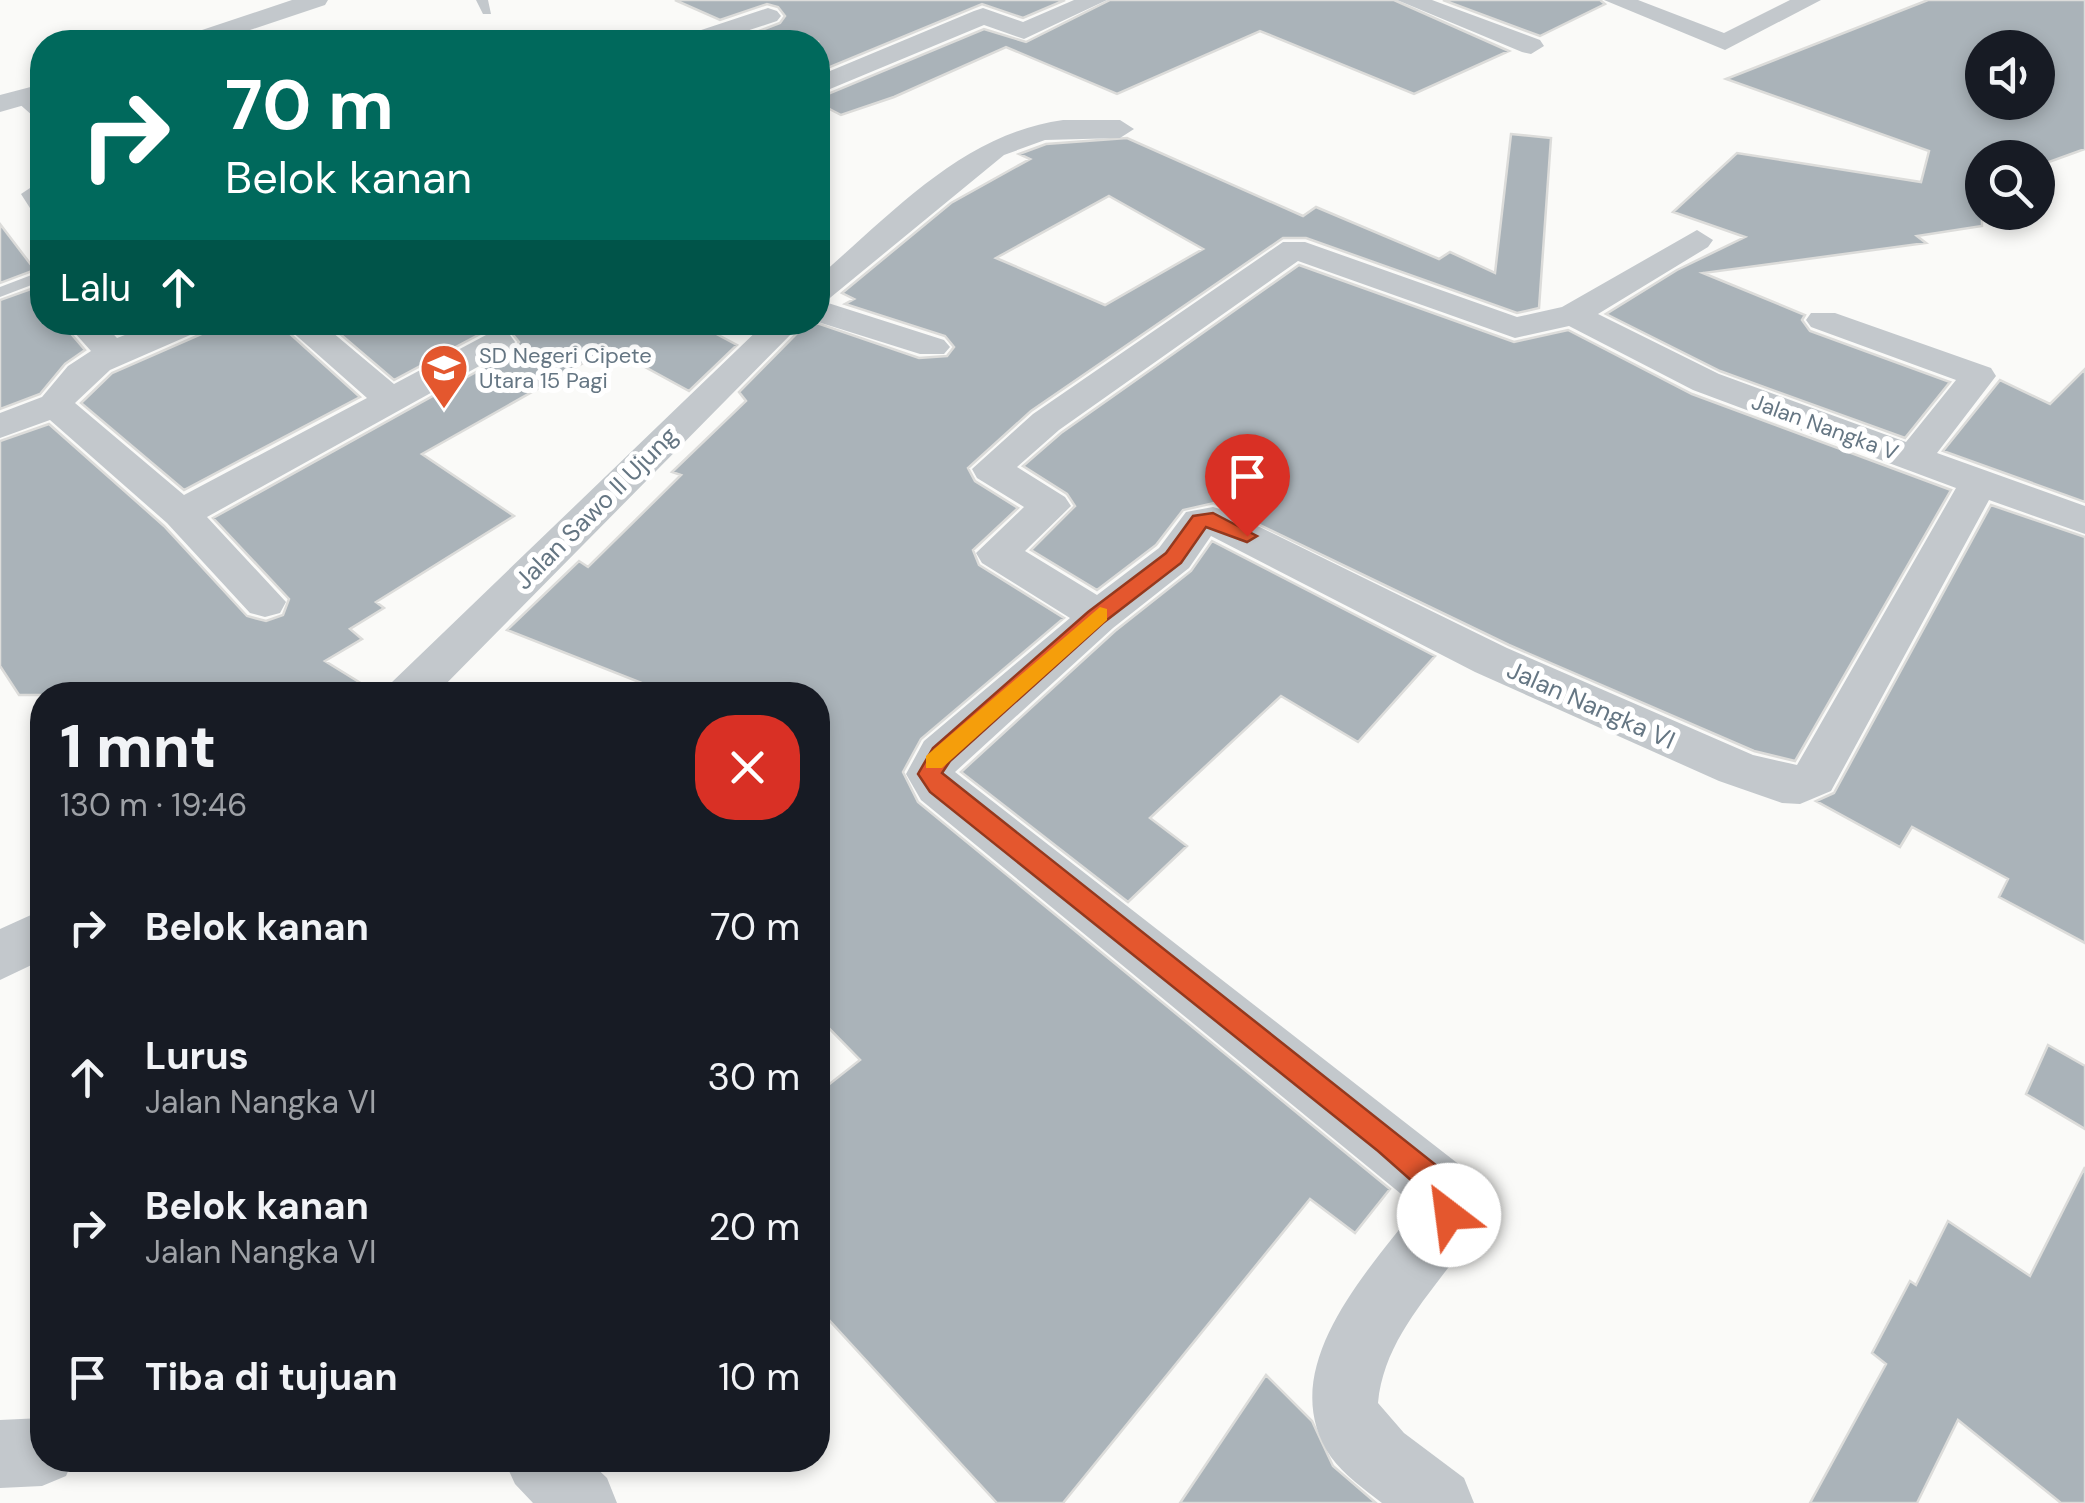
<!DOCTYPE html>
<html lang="id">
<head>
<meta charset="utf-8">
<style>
  body { margin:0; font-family:"DM Sans",sans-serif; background:#242831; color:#f1f3f6; height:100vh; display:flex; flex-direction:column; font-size:38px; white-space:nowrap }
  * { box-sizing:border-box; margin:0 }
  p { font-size:32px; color:#9ea1a6 }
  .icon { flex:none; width:55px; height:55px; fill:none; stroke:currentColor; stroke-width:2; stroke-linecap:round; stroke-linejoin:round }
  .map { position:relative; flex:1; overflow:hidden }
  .panel { position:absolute; left:30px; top:682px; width:800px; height:790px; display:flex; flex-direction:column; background:#171b24; border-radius:40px; box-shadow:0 5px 15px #0003 }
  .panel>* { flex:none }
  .banner { position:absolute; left:30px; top:30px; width:800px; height:305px; border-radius:40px; box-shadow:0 5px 15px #0003; background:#00695c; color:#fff; overflow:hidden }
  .buttons { position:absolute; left:1965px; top:30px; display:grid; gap:20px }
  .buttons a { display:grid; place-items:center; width:90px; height:90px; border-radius:50%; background:#171b24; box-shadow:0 5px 15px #0003; font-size:50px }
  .pin { position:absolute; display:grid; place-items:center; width:85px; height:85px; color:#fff; margin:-102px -42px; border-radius:50% 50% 50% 0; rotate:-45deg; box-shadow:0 0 10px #0007 }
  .pin .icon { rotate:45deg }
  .me { position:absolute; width:110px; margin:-55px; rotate:330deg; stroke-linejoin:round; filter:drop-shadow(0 0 8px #0008) }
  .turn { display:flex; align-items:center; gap:35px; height:210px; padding:0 30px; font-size:45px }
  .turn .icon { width:130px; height:130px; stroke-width:2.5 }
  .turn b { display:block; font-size:70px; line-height:85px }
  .then { display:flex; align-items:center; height:95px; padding:0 30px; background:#0003; gap:20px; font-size:38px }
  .round { display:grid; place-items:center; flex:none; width:105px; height:105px; border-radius:40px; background:#242831 }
  .head { display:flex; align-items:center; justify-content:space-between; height:170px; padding:0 30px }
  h1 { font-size:60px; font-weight:800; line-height:75px }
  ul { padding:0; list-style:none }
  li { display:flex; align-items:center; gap:30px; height:150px; padding:0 30px }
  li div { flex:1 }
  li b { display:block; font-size:38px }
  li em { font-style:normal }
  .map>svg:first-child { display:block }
  .building { fill:#aab3b9; stroke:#dcdcda; stroke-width:2.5; fill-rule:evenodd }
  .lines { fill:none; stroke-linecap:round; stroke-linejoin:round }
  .service { fill:#c3c8cc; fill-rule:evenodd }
  .minor { fill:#c3c8cc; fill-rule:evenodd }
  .route { fill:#e4572e; stroke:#94391e; stroke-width:2.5 }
  .slow { fill:#f59e0b }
  .labels { text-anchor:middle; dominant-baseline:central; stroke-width:10; stroke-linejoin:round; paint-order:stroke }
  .far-poi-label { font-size:22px; fill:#657683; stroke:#fff; text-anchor:start }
  .far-street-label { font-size:22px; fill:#657683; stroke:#fff }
  .street-label { font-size:25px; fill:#657683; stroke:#fff }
</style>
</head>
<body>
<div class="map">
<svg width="2085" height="1503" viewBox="0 0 2085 1503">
  <rect width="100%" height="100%" fill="#fafaf8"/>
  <!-- building -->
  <path class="building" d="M675,0H1065L1023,18L982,4L818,72V42H771L751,34L780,23L785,16L778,7L767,4L720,20Z
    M1110,0H1394L1509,51L1414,94L1260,31L1117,94L1006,47L894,97L841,115L818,103V98L984,29L1026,42Z
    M1443,0H1600L1605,4L1540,36Z
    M1928,0H2085V149L2038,166V158H1982V226L1917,236L1926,243L1703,273L1805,315L1802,320L1810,331L1950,382L1905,438L1720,371L1606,314L1677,270L1745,237L1673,212L1737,153L1921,182L1929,151L1726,79ZM1982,48H2038V102H1982Z
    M1511,134L1551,138L1539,308L1517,313L1306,238H1283L1031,411L968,468L975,481L1018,508L973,550L979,565L1064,618L921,739L903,772L918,802L1390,1189L1355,1233L1310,1199L1063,1503H997L818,1308V1093L860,1060L818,1017V695H672L507,630L579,561L588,567L681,475L672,472L746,401L739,392L801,329L814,322L919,358L947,356L954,347L945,336L845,304L854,299L842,293L951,203L1030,159L1019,154L1046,144L1127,138L1303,216L1316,207L1439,259L1450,252L1495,273ZM1109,196L1203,249L1105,305L996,258Z
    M0,224L35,270L0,283Z
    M1299,265L1514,342L1568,330L1692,394L1951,490L1795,761L1754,751L1509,645L1214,503L1183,510L1156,545L1097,590L1031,550L1075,506L1067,494L1023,466L1061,433Z
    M42,285V322H61L85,350L65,364L40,394L0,409V300Z
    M212,322H277L360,397L184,490L81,403L112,373L206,332Z
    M326,322H694L737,345L689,391L610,348L422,454L514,516L376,602L384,608L350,629L362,639L325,661L380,695H19L0,666V441L49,424L164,526L247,616L266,621L283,615L289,599L213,518L512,352L519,342L510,331L484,332L394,380Z
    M2085,369V502L1943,451L2000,380L2050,404Z
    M1991,505L2085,537V943L1999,897L2008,879L1912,827L1900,847L1816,801L1834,793Z
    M1212,541L1435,656L1358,742L1281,696L1150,818L1187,846L1128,902L961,772L1115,631L1191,571Z
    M2048,1045L2085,1066V1129L2026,1094Z
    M2085,1167V1503H2061L1958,1420L1917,1503H1810L1886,1364L1872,1353L1910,1281L1916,1285L1948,1221L2030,1276Z
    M1266,1375L1312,1421L1333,1466L1376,1503H1180Z"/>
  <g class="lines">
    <!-- service -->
    <path class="service" d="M476,0H488L491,14H483Z
      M16,95H26L42,113V124L16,101Z
      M42,180V190L36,195L42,205V220L37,219L21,194Z
      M42,271V281L0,297V287Z"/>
    <!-- minor -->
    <path class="minor" d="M292,0H328L325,5L214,42H177L181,37Z
      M1074,0H1107L1024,39L984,25L818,94V76L974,11L983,8L1023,22Z
      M1397,0H1432L1540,40L1544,46L1531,54L1522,52Z
      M1604,0H1638L1724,33L1790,0H1821L1725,50Z
      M768,8L777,11L781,16L777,21L713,42H676L680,37Z
      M42,84V100L0,112V95Z
      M1063,120H1120L1134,129L1120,138L1045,140L1004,155L825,302L944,340L950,347L944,354H920L818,322V277C892,214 962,134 1063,120Z
      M1697,230L1713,240L1708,247L1598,314L1719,374L1906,442L1956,380L1811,327L1806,320L1811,313H1835L1991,368L1996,376L1937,453L2085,506V534L1989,500L1831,791L1800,804L1782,803L1719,781L1475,672L1211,536L1189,568L1113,628L955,772L1461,1166C1472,1179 1483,1197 1480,1215C1476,1235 1460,1252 1448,1268C1416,1310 1383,1350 1378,1403L1404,1433L1464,1478L1474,1503H1382C1364,1489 1344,1475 1331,1457C1272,1371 1367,1272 1417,1207L921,800L906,774L924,741L1070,618L982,563L976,553L1024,507L977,478L972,469L1033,414L1283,242H1305L1517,317L1562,307ZM1298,261L1515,338L1569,326L1693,390L1956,488L1797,765L1753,755L1507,648L1227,511L1213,507L1186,512L1159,548L1097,595L1025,551L1071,506L1065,497L1017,467L1059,430Z
      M65,322H102L117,338L159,322H209L204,329L110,370L75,403L184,495L367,398L281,322H320L394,384L486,335H510L515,342L510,349L207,517L286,602L280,613L265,617L250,613L167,523L50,420L0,438V413L42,397L68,366L91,351Z
      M766,322H803L435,695H384L391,683Z
      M42,910V960L0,980V929Z
      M42,1418V1460H73L66,1476L42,1486L0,1488V1420Z
      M504,1460H588L607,1478L617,1503H533L515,1484Z"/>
  </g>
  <!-- route -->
  <path class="route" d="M1213,513L1257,536L1247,542L1206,527L1181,563L1103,623L950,761L942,773L1451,1177C1461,1193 1468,1207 1460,1226L1449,1230L1439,1226L1430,1197L1378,1151L930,792L918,774L933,748L1088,612L1166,553L1193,516Z"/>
  <!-- slow -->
  <path class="slow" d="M1100,607L1107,609V620L942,768H926V756Z"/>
  <!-- icons -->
  <defs>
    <g id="school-pin" transform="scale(2.5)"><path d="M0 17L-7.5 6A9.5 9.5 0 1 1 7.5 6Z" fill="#e4572e" stroke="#fff"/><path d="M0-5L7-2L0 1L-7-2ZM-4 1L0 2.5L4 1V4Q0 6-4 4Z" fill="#fff"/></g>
  </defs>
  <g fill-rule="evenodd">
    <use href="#school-pin" x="444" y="368"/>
  </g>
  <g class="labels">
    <!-- far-poi labels -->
    <g class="far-poi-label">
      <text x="479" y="355">SD Negeri Cipete<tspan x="479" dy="25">Utara 15 Pagi</tspan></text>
    </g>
    <!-- far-street labels -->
    <g class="far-street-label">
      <text transform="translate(1825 427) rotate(20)">Jalan Nangka V</text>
    </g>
    <!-- street labels -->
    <g class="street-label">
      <text transform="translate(596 508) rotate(-45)">Jalan Sawo II Ujung</text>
      <text transform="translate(1591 705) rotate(24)">Jalan Nangka VI</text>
    </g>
  </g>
</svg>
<div class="buttons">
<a><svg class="icon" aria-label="sound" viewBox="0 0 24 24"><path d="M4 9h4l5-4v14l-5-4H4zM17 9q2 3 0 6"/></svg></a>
<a><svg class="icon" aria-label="search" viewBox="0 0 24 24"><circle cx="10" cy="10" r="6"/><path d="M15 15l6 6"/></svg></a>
</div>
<div class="pin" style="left:1247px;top:536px;background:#d93025"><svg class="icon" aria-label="arrive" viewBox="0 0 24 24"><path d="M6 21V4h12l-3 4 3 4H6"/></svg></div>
<svg class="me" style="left:1449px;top:1215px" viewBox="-20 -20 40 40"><circle r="19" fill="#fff"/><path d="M0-13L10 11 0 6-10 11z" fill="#e4572e"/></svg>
<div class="banner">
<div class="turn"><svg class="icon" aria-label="right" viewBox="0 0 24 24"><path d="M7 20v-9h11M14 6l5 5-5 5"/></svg><div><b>70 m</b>Belok kanan</div></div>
<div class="then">Lalu<svg class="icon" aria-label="ahead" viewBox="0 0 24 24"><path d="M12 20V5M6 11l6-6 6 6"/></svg></div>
</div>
<section class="panel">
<div class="head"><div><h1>1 mnt</h1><p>130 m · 19:46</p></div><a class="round" style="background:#d93025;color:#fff"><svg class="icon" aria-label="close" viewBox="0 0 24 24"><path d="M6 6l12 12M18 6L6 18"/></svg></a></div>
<ul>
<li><svg class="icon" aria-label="right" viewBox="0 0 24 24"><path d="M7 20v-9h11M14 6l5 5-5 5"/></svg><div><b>Belok kanan</b></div><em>70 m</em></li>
<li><svg class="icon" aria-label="ahead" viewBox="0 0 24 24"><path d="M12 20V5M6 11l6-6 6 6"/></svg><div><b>Lurus</b><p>Jalan Nangka VI</p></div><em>30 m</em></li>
<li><svg class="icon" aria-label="right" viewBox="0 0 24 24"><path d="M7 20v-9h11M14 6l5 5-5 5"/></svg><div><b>Belok kanan</b><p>Jalan Nangka VI</p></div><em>20 m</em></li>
<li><svg class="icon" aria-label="arrive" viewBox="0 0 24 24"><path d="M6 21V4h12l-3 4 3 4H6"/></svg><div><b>Tiba di tujuan</b></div><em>10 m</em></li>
</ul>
</section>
</div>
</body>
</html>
